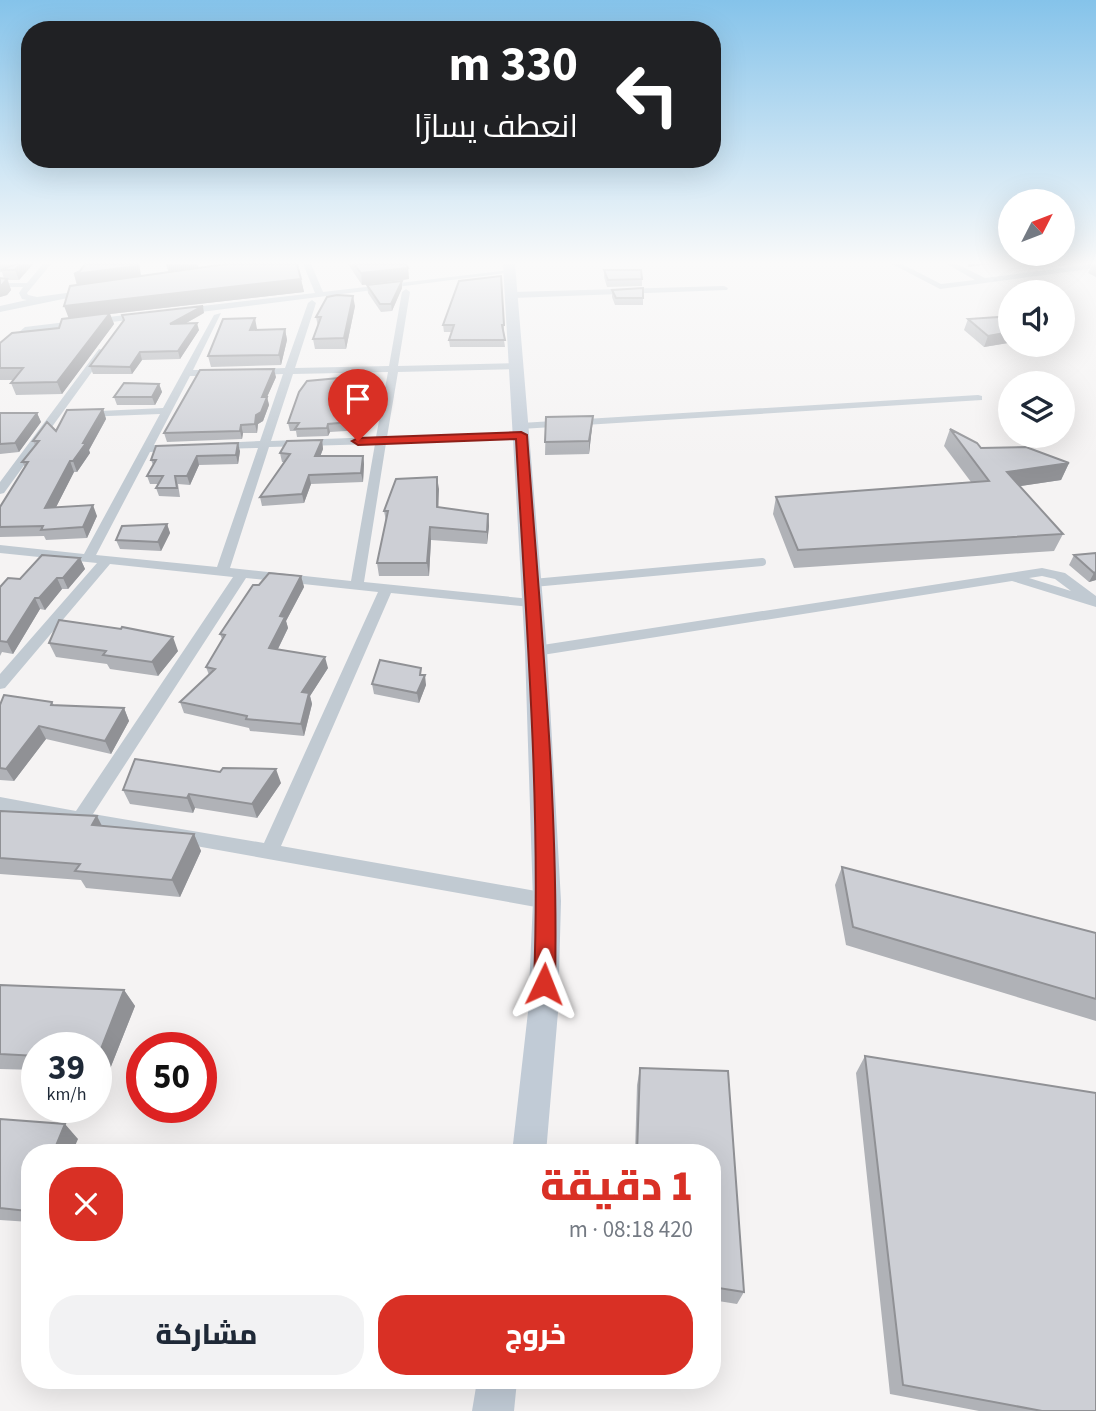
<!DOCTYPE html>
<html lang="ar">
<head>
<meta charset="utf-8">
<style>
  body { margin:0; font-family:"Source Sans 3",Cairo,sans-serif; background:#f2f2f3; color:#1f2937; direction:rtl; height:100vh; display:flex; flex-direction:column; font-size:26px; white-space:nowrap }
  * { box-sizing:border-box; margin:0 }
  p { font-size:23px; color:#747a83 }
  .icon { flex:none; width:38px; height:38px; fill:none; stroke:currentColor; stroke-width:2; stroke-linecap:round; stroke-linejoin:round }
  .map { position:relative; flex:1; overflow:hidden; direction:ltr }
  .drawer { position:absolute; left:21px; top:1144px; width:700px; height:245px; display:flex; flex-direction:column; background:#fff; border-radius:28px; box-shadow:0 7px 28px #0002; direction:rtl }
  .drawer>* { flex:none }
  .guide { position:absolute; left:21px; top:21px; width:700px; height:147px; border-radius:28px; box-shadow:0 7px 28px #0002; direction:rtl; background:#202124; color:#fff; overflow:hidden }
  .needle { width:46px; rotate:48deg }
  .tools { position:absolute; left:998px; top:189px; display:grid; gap:14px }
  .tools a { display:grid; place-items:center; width:77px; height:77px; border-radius:50%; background:#fff; box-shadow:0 7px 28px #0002; font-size:35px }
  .speed { position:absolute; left:21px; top:1032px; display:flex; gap:14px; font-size:35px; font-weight:700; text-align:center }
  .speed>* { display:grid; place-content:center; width:91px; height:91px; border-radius:50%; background:#fff; box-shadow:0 7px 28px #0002; line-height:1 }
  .speed small { font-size:18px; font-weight:400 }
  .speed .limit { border:10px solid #d22; background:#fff; color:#111 }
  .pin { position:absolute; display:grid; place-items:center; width:60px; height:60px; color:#fff; margin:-72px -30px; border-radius:50% 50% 50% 0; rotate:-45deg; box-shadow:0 0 7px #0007 }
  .pin .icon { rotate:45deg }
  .me { position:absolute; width:77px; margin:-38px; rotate:2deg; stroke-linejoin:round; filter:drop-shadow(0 0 5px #0008) }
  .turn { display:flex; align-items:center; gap:24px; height:147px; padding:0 28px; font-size:32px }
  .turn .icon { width:91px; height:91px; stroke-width:2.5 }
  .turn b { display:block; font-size:49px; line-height:60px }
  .round { display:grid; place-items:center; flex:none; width:74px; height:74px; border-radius:28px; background:#f2f2f3 }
  .headline { display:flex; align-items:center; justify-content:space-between; height:119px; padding:0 28px }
  h1 { font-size:42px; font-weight:800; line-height:52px; color:#d93025 }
  .button { display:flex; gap:14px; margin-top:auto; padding:14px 28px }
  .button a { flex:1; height:80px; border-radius:28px; background:#d93025; color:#fff; font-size:28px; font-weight:800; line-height:80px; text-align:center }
  .button a+a { background:#f2f2f3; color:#1f2937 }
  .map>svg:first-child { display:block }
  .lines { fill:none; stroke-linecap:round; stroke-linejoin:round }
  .service { stroke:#c1cad2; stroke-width:8 }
  .minor { fill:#c1cad2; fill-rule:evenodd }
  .secondary { fill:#c1cbd6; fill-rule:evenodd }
  .wall { fill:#b0b2b7 }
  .shaded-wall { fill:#909195 }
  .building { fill:#cdcfd5; stroke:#909195; stroke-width:2 }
  .route { fill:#d93025; stroke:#8d1f18; stroke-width:2 }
</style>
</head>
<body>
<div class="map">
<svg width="1096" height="1411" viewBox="0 0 1096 1411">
  <rect width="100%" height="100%" fill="#f5f3f3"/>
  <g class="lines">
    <!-- service -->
    <path class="service" d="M533,583L762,562"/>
    <!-- minor -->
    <path class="minor" d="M43,264H51L27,293L28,295L37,297L88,290L92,293L0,312V306L27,300L22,299L19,293L23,287H0V283H27Z
      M303,264H311L323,292L510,270L514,272L185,314L181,311L185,308L315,293Z
      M892,264H902L941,284L975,280L947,264H957L985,278L1094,264L1096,268L940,289Z
      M724,286L728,288L727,290L513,298L509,295L513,292Z
      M406,289L410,292L398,366L518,363L523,366L518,369L398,372L387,437L521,432L526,435L521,438L386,443L364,582L531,599L538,603L531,607L391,593L281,846L547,893L554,895L557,901L554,907L547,909L0,811V797L76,811L233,577L110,564L5,688L0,689V674L97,563L0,553V545L84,554L160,414L83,417L79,416V412L163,408L214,315L221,313L193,370H218L223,373L218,376H190L154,445H176L182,448L176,451L150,452L96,555L217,567L258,448L219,449L213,446L219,443L260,441L283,374L254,375L249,372L254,369L285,368L308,303L312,300L316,303L295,368L389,366L402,292ZM388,372L376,437L271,441L293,374ZM375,444L351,581L230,568L269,447ZM246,578L378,592L264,843L93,814Z
      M142,313L146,316L145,318L28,332L0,356V348L25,327Z
      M99,349L107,351L4,493L0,494V482Z
      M978,395L982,396V400L521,429L516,426L521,423Z
      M1042,568L1065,573L1096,596V607L1012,581L536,656L529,651L536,646ZM1042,576L1055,579L1071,591L1029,578Z"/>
    <!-- secondary -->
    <path class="secondary" d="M503,264H515L547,651L561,901L558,1012L546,1153H512L528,1012L533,901L525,651Z
      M477,1381H517L514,1411H472Z"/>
  </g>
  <!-- wall -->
  <path class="wall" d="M0,264H33L19,280H8L11,290L7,295L0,297V278L4,279L2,272H0Z
    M166,264L198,269L301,279L304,292L110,314L114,324L62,394L16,395L11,383L13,380H0V343L59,328L69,318L77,286L74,274L141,277L169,273Z
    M348,264H406L408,268L409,279L362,285Z
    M1096,264V277L1088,273L1091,266Z
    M604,270L642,279V286L607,287L604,277Z
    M402,281V288L392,311L381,312L368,293L367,285Z
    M612,290L643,298V305H615L612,297Z
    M355,306L346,349H315L313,339L318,327L316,317Z
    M204,313L186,323L199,330L180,359L142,360L132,374H93L90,366Z
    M968,319L1010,330V337L1008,343L984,347L964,330Z
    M443,325H504V333H503L505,347H450L449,340L452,332H444Z
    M257,329H285L287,340L281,365L211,367L208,356Z
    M276,377L267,397L269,405L263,421L258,424L257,433H243L242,439L167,442L164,433Z
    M159,384L162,392L155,405H117L114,397Z
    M375,389L362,430L330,432L328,436L297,437L296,431H290L288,423Z
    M103,409L106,419L89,450L90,453L77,472H74L56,507L97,516L87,538L46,540L44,536L0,537V507L25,467L22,462L35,445L33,441Z
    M0,413H37L41,422L19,452L0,454Z
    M593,416L589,454L545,455L546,417Z
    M950,429L981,448L1069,463L1061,480L1020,486L1063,534L1054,551L794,568L773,514L776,497L971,482L944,446Z
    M322,440L323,449L320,456H363L364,464L363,482L311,484L304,503L262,506L260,497L285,462H282L280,453Z
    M240,451L238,464L199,465L190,485L178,484L180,497L159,496L156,488L158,484H150L147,476L153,465L151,460Z
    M437,477L438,508L488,514L489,526L487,544L431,540L429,576H379L377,563L386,521L384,511Z
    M167,524L170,533L161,551L120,549L116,540Z
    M1096,553V580L1089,582L1069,565L1074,555Z
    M80,558L85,569L68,589H62L45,610L40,609L13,654L2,652L0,656V587L20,579Z
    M301,576L304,587L286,621L288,628L278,649L328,668L310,696L312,704L304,736L250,731L249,728L184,713L180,702L209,675L206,667L222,639L220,634L259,585Z
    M49,643L178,651L158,676L110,669L107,664L56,657Z
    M421,675L426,685L419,703L374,694L372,684Z
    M52,702L54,705L124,708L129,721L111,754L46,739L14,781L0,780V705Z
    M281,783L257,818L195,808L193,813L130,804L123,790Z
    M0,811L102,826L194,834L201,851L180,897L86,888L81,880L0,874Z
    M842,867L1096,933V1021L846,945L835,885Z
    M0,985L124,990L135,1006L108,1074L96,1073V1048H37V1070L0,1069Z
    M865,1056L1096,1411H979L890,1394L856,1073Z
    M640,1068L728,1071L744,1292L737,1304L712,1300V1153H635L637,1085Z
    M0,1119L78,1139L30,1153V1222L0,1220Z"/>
  <!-- shaded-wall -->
  <path class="shaded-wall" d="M20,264H24L27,271L19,280L15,270Z
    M24,264H33L27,271Z
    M139,264L142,280L78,288L74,274Z
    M166,264H198L199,272L170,276Z
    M969,264H990L968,267Z
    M1059,264H1074L1058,266Z
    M408,268L409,279L362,285L361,273Z
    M7,279L11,290L7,295L0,297V285Z
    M301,279L304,292L110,314L114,324L62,394L57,382L69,319L64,306Z
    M402,281V288L392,311L391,304Z
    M353,296L355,306L346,349L344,338Z
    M203,306L204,313L172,331L170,324Z
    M255,318L257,329L253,340L250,330Z
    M197,323L199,330L180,359L178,351Z
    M285,329L287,340L281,365L279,355Z
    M1010,332V337L1008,343L984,347L988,336Z
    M140,352L142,360L132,374L130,367Z
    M274,369L276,377L267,397L269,405L263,421L258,424L257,433L255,424L256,415L262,397Z
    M374,381L375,389L362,430L361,421Z
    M159,384L162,392L155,405L152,397Z
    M103,409L106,419L89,450L90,453L77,472L73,461Z
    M37,413L41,422L19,452L15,443Z
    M593,416L592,428L589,454V441Z
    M328,424L330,432L328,436L327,428Z
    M241,425L243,433L242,439L240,431Z
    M322,440L323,449L317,465L315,456Z
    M238,443L240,451L238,464L236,455Z
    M197,456L199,465L190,485L187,476Z
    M363,456L364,464L363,482L361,473Z
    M70,461L74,472L50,519L45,508Z
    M1069,463L1061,480L1000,489L1007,472Z
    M309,475L311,484L304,503L302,494Z
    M437,477L439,489L438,520L437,507Z
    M93,505L97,516L87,538L83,527Z
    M488,514L489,526L487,544V532Z
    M167,524L170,533L161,551L158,542Z
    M430,527L431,540L429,576L427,563Z
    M80,558L85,569L68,589L63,578Z
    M1096,572V580L1089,582L1094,573Z
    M301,576L304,587L286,621L288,628L273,659L269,648L280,616Z
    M57,578L62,589L45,610L39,598Z
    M35,598L40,609L13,654L7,642Z
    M173,637L178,651L158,676L152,662Z
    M325,657L328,668L310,696L312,704L304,736L301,724L302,692Z
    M425,675L426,685L419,703L417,693Z
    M124,708L129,721L111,754L105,741Z
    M39,726L46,739L14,781L6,769Z
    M276,769L281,783L257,818L252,804Z
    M189,794L195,808L193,813L187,798Z
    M97,816L106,834L92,825Z
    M194,834L201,851L180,897L172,880Z
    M124,990L135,1006L108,1074L97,1059Z
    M65,1124L78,1139L72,1153H53Z"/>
  <!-- building -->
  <path class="building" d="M16,264H20L15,270H1Z
    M85,264H137V266L74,274L80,271Z
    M226,264H297L301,279L64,306L70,286Z
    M354,264H406L408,268L361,273Z
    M604,270H641L642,279L608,280Z
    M501,276L504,325H502L505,340H449L454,325H443L459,281Z
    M0,278L7,279L2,285H0Z
    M402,281L391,304H380L367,285Z
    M643,288V298H616L612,290Z
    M337,295L353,296L344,338L313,339L321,317H316L327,297Z
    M203,306L170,324L197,323L178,351L140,352L130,367L90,366L124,320L122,315Z
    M110,313L57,382L11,383L23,368H0V343L12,333L59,328L62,319Z
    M998,317L1010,330V332L988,336L968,319Z
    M255,318L250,330L285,329L279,355L208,356L223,319Z
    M274,369L262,397H267L261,412L256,415L255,424L241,425L240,431L164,433L200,370Z
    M339,378L374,381L361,421L328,424L327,428L295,429L299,423H288L299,392L307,381Z
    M124,383L159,384L152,397H114Z
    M103,409L83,443H86L73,461H70L45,508L93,505L83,527L41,530L43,526L0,527V507L28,462H22L39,441H33L47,422L56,431L67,410Z
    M0,413H37L15,443L0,444Z
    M593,416L589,441L545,442L546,417Z
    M950,429L977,443L981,448L1026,447L1069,463L1007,472L1063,534L798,550L776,497L989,481Z
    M322,440L315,456H363L361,473L309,475L302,494L260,497L290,454L280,453L287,441Z
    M238,443L236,455L197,456L187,476H175L177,488H156L163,476H147L156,460H151L156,446Z
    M437,477V507L488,514L487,532L430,527L427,563H377L388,511H384L396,479Z
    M167,524L158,542L116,540L122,526Z
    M1096,553V572L1094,573L1074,555Z
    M42,555L80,558L63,578H57L39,598H35L7,642L0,641V587L8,578L20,579Z
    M269,573L301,576L280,616L285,617L269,648L325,657L302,692L309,693L301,724L246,719L247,716L180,702L215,669L206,667L225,635L220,634L253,585H259Z
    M59,620L121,629L122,627L173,637L152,662L103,655L106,651L49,643Z
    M380,660L421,668L420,675H425L417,693L372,684Z
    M4,695L52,702L51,705L124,708L105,741L39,726L6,769L0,768V705Z
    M135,759L220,772L223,768L276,769L252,804L189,794L187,798L123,790Z
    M0,811L97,816L92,825L194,834L172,880L75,871L80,864L0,858Z
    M842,867L1096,933V999L853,927Z
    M0,985L124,990L97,1059L96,1048H37V1056L0,1054Z
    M865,1056L1096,1093V1411H1042L903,1385Z
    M640,1068L728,1071L744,1292L712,1287V1153H637Z
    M0,1119L65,1124L53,1153H30V1205L27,1211L0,1208Z"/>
  <!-- sky -->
  <linearGradient id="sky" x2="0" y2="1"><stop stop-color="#85c3ea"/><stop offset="0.57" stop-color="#fafafa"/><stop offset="1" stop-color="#fafafa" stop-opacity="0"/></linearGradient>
  <rect width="1096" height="461" fill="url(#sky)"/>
  <!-- route -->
  <path class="route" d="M521,432L527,435C540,617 559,801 555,984L552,991L544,993L537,991L534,984C541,802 526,620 516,439L358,445L352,441L358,438Z"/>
</svg>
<div class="tools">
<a><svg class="needle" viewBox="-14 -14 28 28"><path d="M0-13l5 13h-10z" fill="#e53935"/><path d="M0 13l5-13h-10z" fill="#747a83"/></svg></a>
<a><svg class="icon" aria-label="sound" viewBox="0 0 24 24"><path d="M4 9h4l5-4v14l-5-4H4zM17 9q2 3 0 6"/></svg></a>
<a><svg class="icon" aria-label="layers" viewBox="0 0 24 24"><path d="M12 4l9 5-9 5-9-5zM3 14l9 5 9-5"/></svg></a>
</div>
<div class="speed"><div>39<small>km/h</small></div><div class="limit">50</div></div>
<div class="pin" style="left:358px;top:441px;background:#d93025"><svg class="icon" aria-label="arrive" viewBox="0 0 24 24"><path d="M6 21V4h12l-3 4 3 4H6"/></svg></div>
<svg class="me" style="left:544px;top:984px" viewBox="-20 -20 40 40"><path d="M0-17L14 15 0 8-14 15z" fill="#d93025" stroke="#fff" stroke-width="4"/></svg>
<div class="guide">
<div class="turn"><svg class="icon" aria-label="left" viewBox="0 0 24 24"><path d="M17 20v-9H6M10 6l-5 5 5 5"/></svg><div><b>330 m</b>انعطف يسارًا</div></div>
</div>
<section class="drawer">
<div class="headline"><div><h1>1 دقيقة</h1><p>420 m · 08:18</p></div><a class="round" style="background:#d93025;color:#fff"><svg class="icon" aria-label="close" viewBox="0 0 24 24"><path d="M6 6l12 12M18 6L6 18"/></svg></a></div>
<div class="button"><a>خروج</a><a>مشاركة</a></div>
</section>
</div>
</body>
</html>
